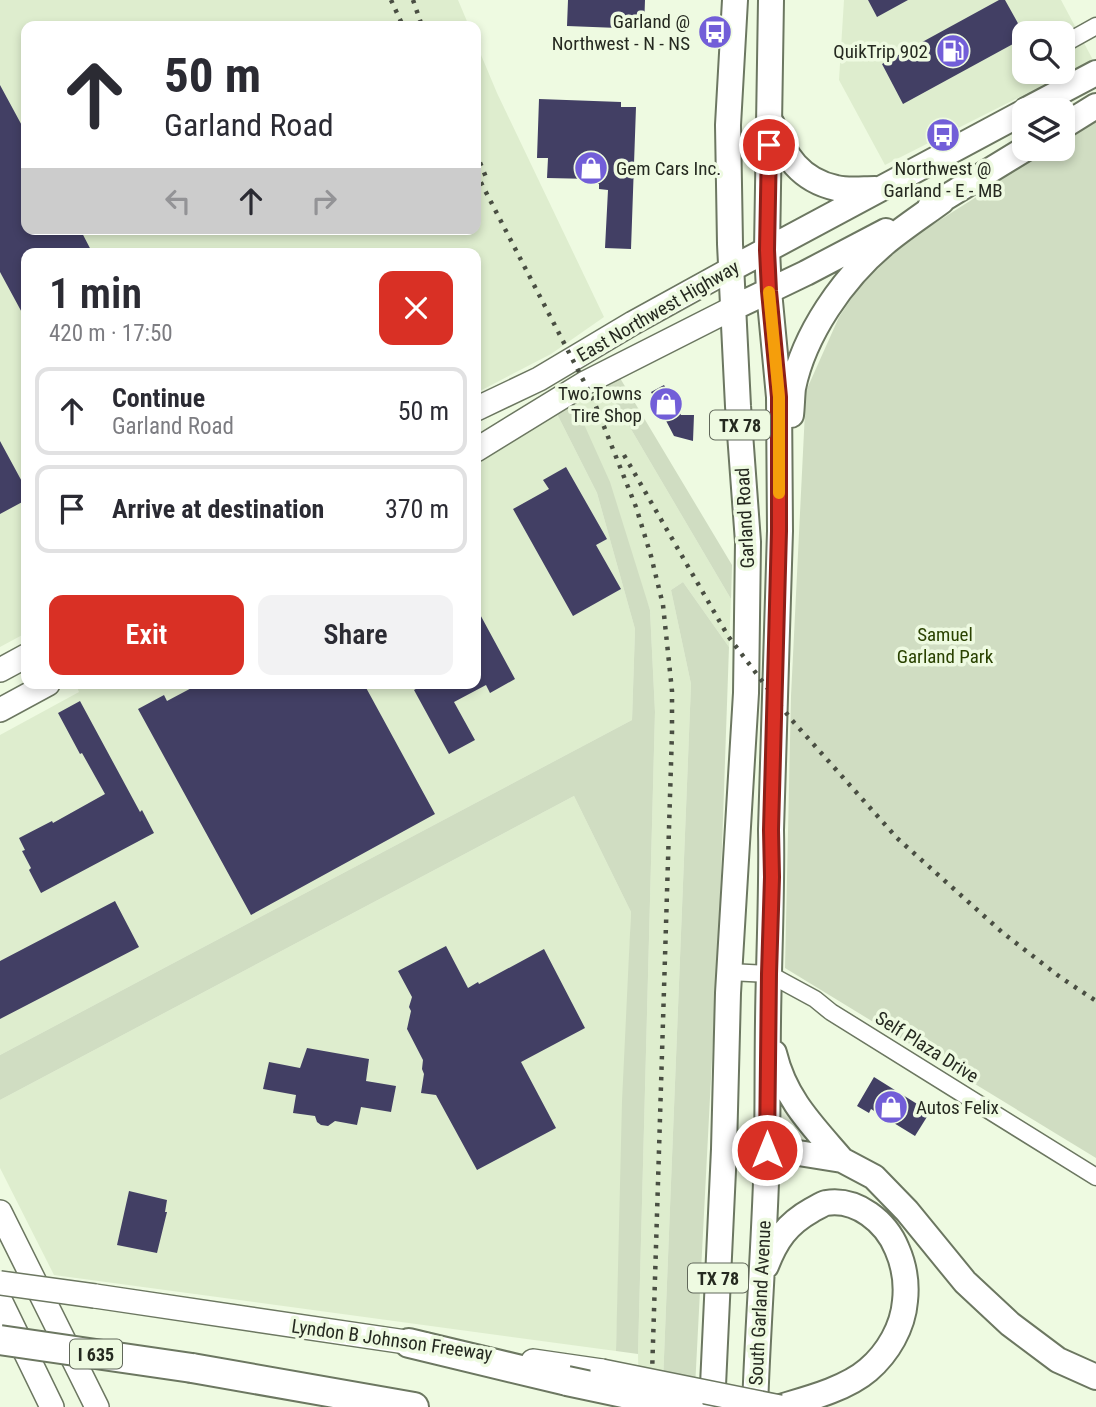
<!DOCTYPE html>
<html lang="en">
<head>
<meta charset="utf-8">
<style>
  body { margin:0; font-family:"Roboto Condensed",sans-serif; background:#f2f2f3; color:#2b2b33; height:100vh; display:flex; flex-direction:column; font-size:26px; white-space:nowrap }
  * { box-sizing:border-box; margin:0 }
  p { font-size:23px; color:#7c7c81 }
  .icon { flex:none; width:38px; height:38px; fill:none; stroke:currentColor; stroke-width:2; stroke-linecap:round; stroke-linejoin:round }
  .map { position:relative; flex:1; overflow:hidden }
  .sheet { position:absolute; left:21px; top:248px; width:460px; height:441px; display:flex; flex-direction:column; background:#fff; border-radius:14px; box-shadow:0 4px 10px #0003 }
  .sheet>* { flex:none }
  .banner { position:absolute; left:21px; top:21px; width:460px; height:214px; border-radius:14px; box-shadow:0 4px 10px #0003; background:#fff; color:#2b2b33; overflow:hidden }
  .tools { position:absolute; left:1012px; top:21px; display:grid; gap:14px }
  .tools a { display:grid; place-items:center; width:63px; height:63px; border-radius:14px; background:#fff; box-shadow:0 4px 10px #0003; font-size:35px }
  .pin { position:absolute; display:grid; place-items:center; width:60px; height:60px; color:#fff; margin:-30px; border:4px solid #fff; border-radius:50%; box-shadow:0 2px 7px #0007 }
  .me { position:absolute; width:77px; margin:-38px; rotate:0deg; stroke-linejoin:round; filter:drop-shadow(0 0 5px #0008) }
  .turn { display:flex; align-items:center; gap:24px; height:147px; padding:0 28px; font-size:32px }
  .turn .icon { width:91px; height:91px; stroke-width:2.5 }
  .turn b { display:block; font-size:49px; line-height:60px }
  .lanes { display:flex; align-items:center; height:66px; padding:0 28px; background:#0003; justify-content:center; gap:35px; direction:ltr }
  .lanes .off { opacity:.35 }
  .round { display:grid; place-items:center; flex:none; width:74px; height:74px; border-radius:14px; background:#f2f2f3 }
  .overview { display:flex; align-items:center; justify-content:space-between; height:119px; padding:0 28px }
  h1 { font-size:42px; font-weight:600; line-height:52px }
  .action { display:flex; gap:14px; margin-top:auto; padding:14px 28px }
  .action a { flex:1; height:80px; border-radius:14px; background:#d93025; color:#fff; font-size:28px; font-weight:600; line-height:80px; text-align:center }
  .action a+a { background:#f2f2f3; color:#2b2b33 }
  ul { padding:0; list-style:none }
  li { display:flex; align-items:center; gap:21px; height:88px; margin:0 14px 10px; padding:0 14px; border:4px solid #e1e1e2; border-radius:14px }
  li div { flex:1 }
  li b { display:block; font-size:26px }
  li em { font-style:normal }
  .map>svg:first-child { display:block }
  .built { fill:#deedce; fill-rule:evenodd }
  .green { fill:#d0ddc2 }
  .building { fill:#423f64 }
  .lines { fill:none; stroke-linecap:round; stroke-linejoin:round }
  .minor-casing { stroke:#6c7761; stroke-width:19 }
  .secondary-casing { stroke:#6c7761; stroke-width:26 }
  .primary-casing { stroke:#6c7761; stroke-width:28 }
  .motorway-casing { stroke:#6c7761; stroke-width:32 }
  .minor { stroke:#fff; stroke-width:16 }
  .secondary { stroke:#fff; stroke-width:23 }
  .primary { stroke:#fff; stroke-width:24 }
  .motorway { stroke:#fff; stroke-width:28 }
  .rail { stroke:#494e42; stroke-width:4.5; stroke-dasharray:3.5 7; stroke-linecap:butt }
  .secondary-bridge-casing { stroke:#6c7761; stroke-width:26; stroke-linecap:butt }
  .motorway-bridge-casing { stroke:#6c7761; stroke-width:32; stroke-linecap:butt }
  .secondary-bridge { stroke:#fff; stroke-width:23 }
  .motorway-bridge { stroke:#fff; stroke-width:28 }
  .route-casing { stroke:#8d1f18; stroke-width:18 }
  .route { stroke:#d93025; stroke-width:12 }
  .slow { stroke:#f59e0b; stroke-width:12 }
  .labels { text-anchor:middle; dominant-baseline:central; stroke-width:7; stroke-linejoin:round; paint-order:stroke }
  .shield { fill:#eefae1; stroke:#61685a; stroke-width:2 }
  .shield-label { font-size:18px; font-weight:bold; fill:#252920 }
  .poi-label { font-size:19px; fill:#252920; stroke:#eefae1; text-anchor:end }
  .street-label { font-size:19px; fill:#252920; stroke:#eefae1 }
  .park-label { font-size:19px; fill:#2a4200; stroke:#eefae1 }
</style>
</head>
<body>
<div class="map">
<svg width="1096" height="1407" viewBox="0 0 1096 1407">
  <rect width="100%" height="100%" fill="#eefae1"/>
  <!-- built -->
  <path class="built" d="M0,0H458L469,26H26V229H476V43L497,93L604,317L551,354L476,393V254H26V633L0,647Z
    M844,0H1061L1093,60L885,165L839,80ZM1024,33H1062V72H1024Z
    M605,385L731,599L729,647L683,582L671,590L691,684L662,1407H639L638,1354L655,712L650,610L574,402Z
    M556,412L597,493L635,629L632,720L0,1055V735L79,692L77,687L83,684H476V458Z
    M574,796L631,912L616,1351L54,1275L0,1168V1100Z"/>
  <!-- green -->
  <path class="green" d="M1096,118V1158L785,968L791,696L806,391L839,317L878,259L989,189L1042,149H1062V136Z
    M620,378L732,565L731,599L605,385Z
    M574,402L610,482L650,610L655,712L638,1354L616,1351L622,1101L631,912L574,796L0,1100V1055L632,720L635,629L597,493L556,412Z
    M683,582L729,647L720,904L694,1407H662L691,684L671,590Z"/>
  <!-- building -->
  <path class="building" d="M568,0H645L644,29L567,26Z
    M868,0H908L877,17Z
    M999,0H1005L1024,34V38L903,104L882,64Z
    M0,85L26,133V229H80L93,254H26V320L0,272Z
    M539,99L621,102V107H636L631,249L605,248L608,190L599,189V184H592V179L547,178L548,158H537Z
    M664,385L681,415H694L693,441L674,436L651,392Z
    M0,441L26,489V500L0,514Z
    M566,467L607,539L596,545L621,589L573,616L513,509L549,489L543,480Z
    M476,607L515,679L490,693L486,685L454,702L475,740L449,754L414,690L424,684H476Z
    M199,684H364L435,814L251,915L138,709L164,695L167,701Z
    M80,701L140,812L142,810L154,833L41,893L29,870L31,868L22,851L25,850L19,838L52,821L53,823L105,794L82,753L80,754L58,713Z
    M115,901L139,947L0,1019V961Z
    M446,946L468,988L478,982L479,984L544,949L585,1028L521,1062L556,1128L477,1170L436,1095L421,1093L424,1074L422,1069L423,1060L407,1029L411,1011L409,1007L412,997L398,971Z
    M307,1048L369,1059L366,1081L396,1086L391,1112L361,1107L357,1125L335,1121L328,1126L321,1125L317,1122L315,1116L293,1113L296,1095L263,1089L269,1062L300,1068Z
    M874,1077L930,1112L915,1136L871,1109L869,1113L857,1106Z
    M129,1191L167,1200L165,1212H167L157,1253L117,1245Z"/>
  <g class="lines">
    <!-- minor casing -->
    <g class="minor-casing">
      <path id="minor" d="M1062,45L1096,26
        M1062,66L1073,86
        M729,972L769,974L815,999L831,1012L1096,1177"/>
    </g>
    <!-- secondary casing -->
    <g class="secondary-casing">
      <path id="secondary" d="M476,409L539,379L633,323L731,269
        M476,450L585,383L733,308
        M0,670L26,656
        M0,710L48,684
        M0,1212L97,1407
        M95,1296L426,1345
        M0,1300L52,1407
        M533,1361L602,1371"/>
    </g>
    <!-- primary casing -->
    <g class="primary-casing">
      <path id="primary" d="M1026,110L1096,73
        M772,124C785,156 800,180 836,188C848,191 863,189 875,189
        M1062,127L1096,106
        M930,207L1025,149
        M731,269L1024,112
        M733,308L806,273L886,231
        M791,415C792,407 792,397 793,388C804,334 843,278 885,243C903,228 923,215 942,201
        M774,1053C785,1099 812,1125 842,1160
        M724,1149L786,1151L842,1160L874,1177L907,1211L965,1282L1010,1324L1058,1360L1096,1377
        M766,1266C776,1240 787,1224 812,1210C816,1208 822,1204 826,1203C857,1198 886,1222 897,1249C904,1265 907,1283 905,1301C903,1327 888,1353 868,1370C846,1389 807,1399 780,1407
        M712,1407L724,1149L728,993L746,693L748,542L738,406L730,244L728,125L735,0
        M755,1407C758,1321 765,1236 767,1151C768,1092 767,1033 769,974C770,926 772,878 771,830L780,531L779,397L769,291L767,250L771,0"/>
    </g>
    <!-- motorway casing -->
    <g class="motorway-casing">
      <path id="motorway" d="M409,1343L567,1381
        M192,1368L414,1407"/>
    </g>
    <!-- minor -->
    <use href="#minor" class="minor"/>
    <!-- secondary -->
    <use href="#secondary" class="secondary"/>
    <!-- primary -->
    <use href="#primary" class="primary"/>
    <!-- motorway -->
    <use href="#motorway" class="motorway"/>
    <!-- rail -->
    <path class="rail" d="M391,0L403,26
      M413,0L422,26
      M476,153L488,182
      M476,173L593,399L636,507L651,556L663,605L672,691V732L651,1407
      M624,455L728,636L790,718L897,838L1003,933L1060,977L1096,1001"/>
    <!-- secondary-bridge casing -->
    <g class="secondary-bridge-casing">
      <path id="secondary-bridge" d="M0,1283L95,1296
        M602,1371L780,1407"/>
    </g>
    <!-- motorway-bridge casing -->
    <g class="motorway-bridge-casing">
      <path id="motorway-bridge" d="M0,1340L192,1368
        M567,1381L689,1407"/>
    </g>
    <!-- secondary-bridge -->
    <use href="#secondary-bridge" class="secondary-bridge"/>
    <!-- motorway-bridge -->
    <use href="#motorway-bridge" class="motorway-bridge"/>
  </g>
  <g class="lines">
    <!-- route casing -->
    <g class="route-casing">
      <path id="route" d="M767,1150L769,974L772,877L771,830L779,531V397L769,291L767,250L769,145"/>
    </g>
    <!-- route -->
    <use href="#route" class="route"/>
    <!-- slow -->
    <path class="slow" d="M769,292L779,397V493"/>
  </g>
  <!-- icons -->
  <defs>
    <g id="bus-disc" transform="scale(1.75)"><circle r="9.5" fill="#725ed8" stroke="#eefae1"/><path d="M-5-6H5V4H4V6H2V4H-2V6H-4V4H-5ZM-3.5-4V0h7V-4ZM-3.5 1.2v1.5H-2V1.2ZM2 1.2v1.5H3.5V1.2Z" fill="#fff"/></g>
    <g id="fuel-disc" transform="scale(1.75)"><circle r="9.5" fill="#725ed8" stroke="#eefae1"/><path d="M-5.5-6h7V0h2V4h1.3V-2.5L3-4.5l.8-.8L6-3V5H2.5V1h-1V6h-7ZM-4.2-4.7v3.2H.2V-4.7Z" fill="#fff"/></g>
    <g id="shop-disc" transform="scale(1.75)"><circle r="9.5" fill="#725ed8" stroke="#eefae1"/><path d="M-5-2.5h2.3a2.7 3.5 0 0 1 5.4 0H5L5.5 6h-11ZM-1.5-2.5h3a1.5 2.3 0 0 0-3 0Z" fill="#fff"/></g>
  </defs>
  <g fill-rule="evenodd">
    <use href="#bus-disc" x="715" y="32"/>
    <use href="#fuel-disc" x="953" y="51"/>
    <use href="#bus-disc" x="943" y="135"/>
    <use href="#shop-disc" x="591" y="168"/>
    <use href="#shop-disc" x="666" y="404"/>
    <use href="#shop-disc" x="891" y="1107"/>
  </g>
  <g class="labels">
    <!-- shield labels -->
    <g class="shield">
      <rect x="710" y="410.5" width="60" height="29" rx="5"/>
      <rect x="688" y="1263.5" width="60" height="29" rx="5"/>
      <rect x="70" y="1339.5" width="52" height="29" rx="5"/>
    </g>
    <g class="shield-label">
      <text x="740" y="425">TX 78</text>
      <text x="718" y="1278">TX 78</text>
      <text x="96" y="1354">I 635</text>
    </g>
    <!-- poi labels -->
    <g class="poi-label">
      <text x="690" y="21">Garland @<tspan x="690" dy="22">Northwest - N - NS</tspan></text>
      <text x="928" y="51">QuikTrip 902</text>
      <text x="616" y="168" text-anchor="start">Gem Cars Inc.</text>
      <text x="943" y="168" text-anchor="middle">Northwest @<tspan x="943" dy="22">Garland - E - MB</tspan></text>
      <text x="642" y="393">Two Towns<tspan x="642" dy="22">Tire Shop</tspan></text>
      <text x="916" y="1107" text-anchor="start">Autos Felix</text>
    </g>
    <!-- street labels -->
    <g class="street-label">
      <text transform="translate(658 311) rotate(-30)">East Northwest Highway</text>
      <text transform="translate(745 518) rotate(-93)">Garland Road</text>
      <text transform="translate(927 1047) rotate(32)">Self Plaza Drive</text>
      <text transform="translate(760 1303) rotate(-87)">South Garland Avenue</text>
      <text transform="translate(392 1340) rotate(8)">Lyndon B Johnson Freeway</text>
    </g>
    <!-- park labels -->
    <g class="park-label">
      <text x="945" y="634">Samuel<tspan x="945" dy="22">Garland Park</tspan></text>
    </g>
  </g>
</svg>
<div class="tools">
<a><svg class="icon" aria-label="search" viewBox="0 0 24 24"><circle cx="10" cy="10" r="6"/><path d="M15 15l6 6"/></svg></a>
<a><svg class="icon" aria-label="layers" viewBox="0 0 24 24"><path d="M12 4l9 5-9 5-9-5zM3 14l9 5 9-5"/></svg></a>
</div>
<div class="pin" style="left:769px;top:145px;background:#d93025"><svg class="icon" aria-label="arrive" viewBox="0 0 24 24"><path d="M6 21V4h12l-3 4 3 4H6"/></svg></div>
<svg class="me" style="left:767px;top:1150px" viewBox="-20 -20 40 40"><circle r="17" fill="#d93025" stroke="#fff" stroke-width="3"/><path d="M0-11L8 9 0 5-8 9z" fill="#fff"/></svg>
<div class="banner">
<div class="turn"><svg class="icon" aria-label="ahead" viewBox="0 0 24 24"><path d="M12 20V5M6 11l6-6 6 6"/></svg><div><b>50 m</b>Garland Road</div></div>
<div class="lanes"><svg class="icon off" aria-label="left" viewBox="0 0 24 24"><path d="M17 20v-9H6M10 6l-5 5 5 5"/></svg><svg class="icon" aria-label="ahead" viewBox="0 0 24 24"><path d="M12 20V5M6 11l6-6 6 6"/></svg><svg class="icon off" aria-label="right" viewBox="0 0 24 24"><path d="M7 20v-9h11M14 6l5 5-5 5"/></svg></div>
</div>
<section class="sheet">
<div class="overview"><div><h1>1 min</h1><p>420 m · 17:50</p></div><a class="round" style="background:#d93025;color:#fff"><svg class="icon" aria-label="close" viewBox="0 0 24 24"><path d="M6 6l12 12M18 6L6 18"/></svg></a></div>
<ul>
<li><svg class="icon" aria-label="ahead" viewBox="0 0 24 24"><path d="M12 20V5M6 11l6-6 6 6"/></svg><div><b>Continue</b><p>Garland Road</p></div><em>50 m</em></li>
<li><svg class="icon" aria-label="arrive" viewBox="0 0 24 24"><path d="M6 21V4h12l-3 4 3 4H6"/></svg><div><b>Arrive at destination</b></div><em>370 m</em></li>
</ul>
<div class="action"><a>Exit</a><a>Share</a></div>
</section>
</div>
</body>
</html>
